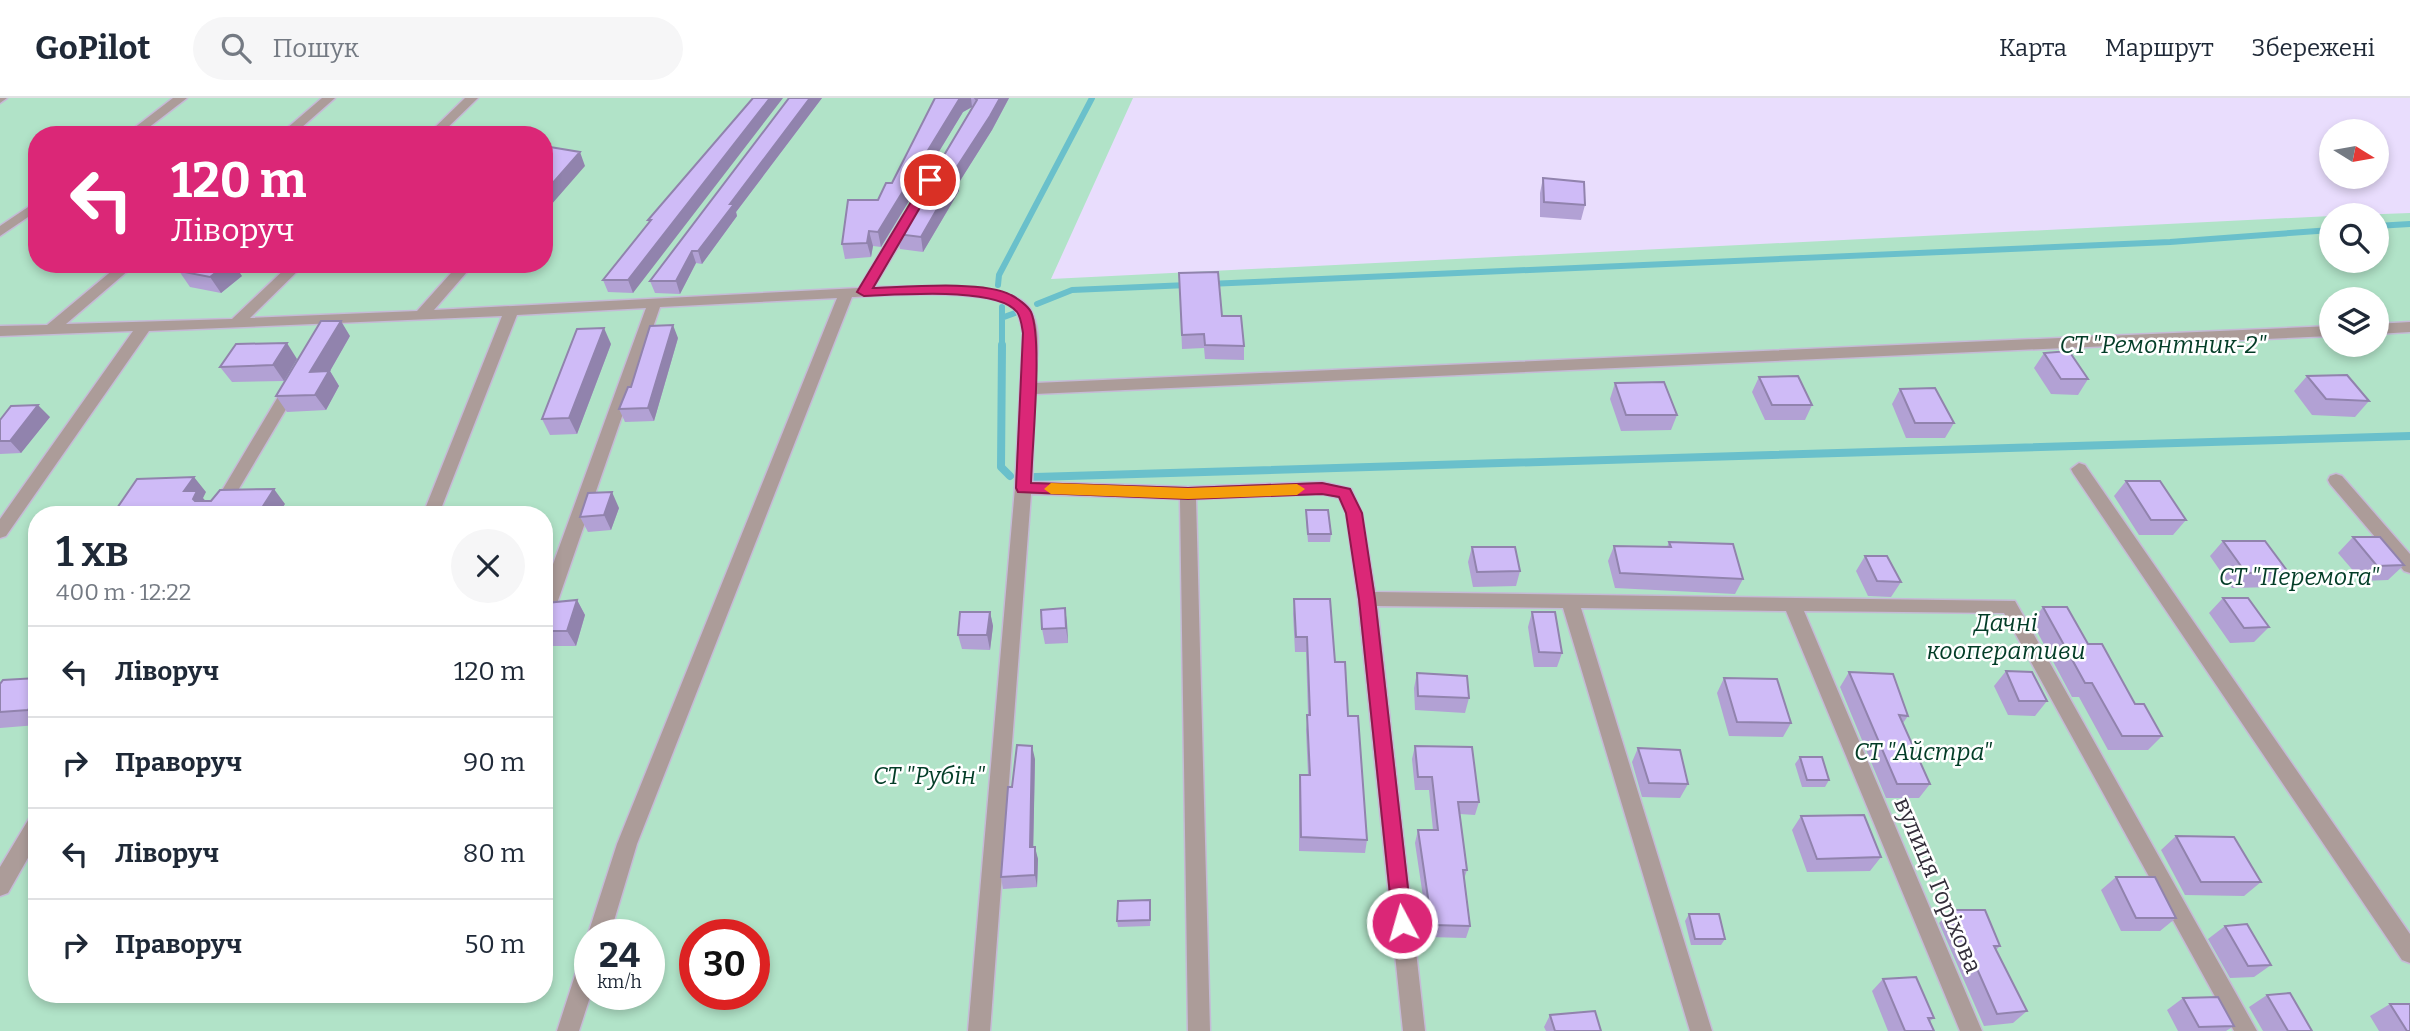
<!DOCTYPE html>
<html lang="uk">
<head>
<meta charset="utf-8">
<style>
  body { margin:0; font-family:Bitter,serif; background:#f6f6f7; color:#1f2937; height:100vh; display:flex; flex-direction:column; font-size:26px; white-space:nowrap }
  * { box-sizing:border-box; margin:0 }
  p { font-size:23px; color:#747a83 }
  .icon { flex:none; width:38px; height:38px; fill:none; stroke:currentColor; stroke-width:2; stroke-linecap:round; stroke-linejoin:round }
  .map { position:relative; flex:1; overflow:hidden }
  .panel { position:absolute; left:28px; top:408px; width:525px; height:497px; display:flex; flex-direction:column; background:#fff; border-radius:28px; box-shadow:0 4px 10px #0003 }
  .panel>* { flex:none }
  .banner { position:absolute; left:28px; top:28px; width:525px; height:147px; border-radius:28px; box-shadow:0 4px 10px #0003; background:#db2777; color:#fff; overflow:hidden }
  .needle { width:46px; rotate:101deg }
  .fabs { position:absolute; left:2319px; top:21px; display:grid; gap:14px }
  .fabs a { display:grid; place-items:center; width:70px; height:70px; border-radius:50%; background:#fff; box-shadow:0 4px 10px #0003; font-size:35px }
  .speed { position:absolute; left:574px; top:821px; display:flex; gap:14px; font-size:35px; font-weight:700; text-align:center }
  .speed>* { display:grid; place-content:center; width:91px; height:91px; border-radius:50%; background:#fff; box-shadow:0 4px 10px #0003; line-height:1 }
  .speed small { font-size:18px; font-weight:400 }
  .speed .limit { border:10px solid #d22; background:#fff; color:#111 }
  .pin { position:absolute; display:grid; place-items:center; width:60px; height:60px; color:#fff; margin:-30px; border:4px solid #fff; border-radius:50%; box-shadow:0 2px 7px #0007 }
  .me { position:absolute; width:77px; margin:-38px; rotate:354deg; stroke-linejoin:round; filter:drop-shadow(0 0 5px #0008) }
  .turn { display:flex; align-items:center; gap:24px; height:147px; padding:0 28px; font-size:32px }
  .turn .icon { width:91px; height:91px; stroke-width:2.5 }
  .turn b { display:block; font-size:49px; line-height:60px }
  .round { display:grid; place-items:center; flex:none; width:74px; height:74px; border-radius:37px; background:#f6f6f7 }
  .overview { display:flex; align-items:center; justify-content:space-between; height:119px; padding:0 28px }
  h1 { font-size:42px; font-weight:600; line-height:52px }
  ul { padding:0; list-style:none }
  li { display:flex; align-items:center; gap:21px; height:91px; padding:0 28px; border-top:2px solid #e0e1e3 }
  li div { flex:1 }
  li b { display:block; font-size:26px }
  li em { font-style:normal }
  header { display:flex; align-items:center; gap:42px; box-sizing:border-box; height:98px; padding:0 35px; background:#fff; border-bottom:2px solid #e0e1e3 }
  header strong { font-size:33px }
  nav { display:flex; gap:38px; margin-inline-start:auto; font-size:24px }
  .search { width:490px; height:63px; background:#f6f6f7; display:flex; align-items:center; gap:18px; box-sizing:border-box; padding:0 24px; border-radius:38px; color:#747a83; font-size:26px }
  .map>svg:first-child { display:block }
  .green { fill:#b1e3c8; fill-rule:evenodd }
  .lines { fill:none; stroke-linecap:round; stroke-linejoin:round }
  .stream-far1 { stroke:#6ac0cb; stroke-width:6 }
  .stream { stroke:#6ac0cb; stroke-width:8 }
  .minor-casing { stroke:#c5bad6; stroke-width:3 }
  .minor { fill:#ac9c99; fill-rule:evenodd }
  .wall { fill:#b2a1d4 }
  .shaded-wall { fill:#9183ad }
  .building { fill:#cfbbf7; stroke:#9183ad; stroke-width:2 }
  .route { fill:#db2777; stroke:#8e194d; stroke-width:2 }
  .slow { fill:#f59e0b }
  .labels { text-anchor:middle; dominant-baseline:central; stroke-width:5; stroke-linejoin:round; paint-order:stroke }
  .park-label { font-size:24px; font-style:italic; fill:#033d27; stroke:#fff }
  .street-label { font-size:24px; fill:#332e3a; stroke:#fff }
</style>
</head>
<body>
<header>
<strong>GoPilot</strong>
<div class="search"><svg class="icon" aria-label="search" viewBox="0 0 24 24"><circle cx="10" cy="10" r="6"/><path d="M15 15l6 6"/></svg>Пошук</div>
<nav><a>Карта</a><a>Маршрут</a><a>Збережені</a></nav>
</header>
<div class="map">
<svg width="2410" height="933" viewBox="0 0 2410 933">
  <rect width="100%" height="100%" fill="#e9ddfd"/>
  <!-- green -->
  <path class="green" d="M0,0H1133L1051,181L2331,118V163H2376V117H2356L2410,115V933H0ZM37,37H544V166H37ZM2331,201H2376V247H2331ZM37,416H544V896H37ZM590,836H649V896H590ZM695,836H754V896H695Z"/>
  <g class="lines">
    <!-- stream-far1 -->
    <path class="stream-far1" d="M2376,128L2410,126
      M1208,186L2170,144L2331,132
      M998,187L999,177L1092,0
      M1037,206L1072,192L1188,187
      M1004,219L1015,215
      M1002,249V209"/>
    <!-- stream -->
    <path class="stream" d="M1002,247L1001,369L1010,378
      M1035,379L2410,338"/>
    <!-- minor casing -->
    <g class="minor-casing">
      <path id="minor" d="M0,0H7L0,5Z
        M173,0H187L139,37H125Z
        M322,0H335L293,37H279Z
        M465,0H478L440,37H427Z
        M37,103V113L0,138V128Z
        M910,113L917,117L874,189C907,189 1012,181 1030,211C1043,232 1036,262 1035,285L2331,228V238L1035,296L1032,384L1188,389L1322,384L1351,391L1362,415L1375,494L2015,503L2257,933H2234L2004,515L1804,513L1982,933H1960L1786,513L1581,510L1712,933H1690L1563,510L1377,508L1425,933H1403L1358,501L1346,415L1339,400L1322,396L1196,401L1210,933H1188L1180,401L1031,396L990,933H968L1015,390L1023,235C1021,227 1020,215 1013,210C990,190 884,197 852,199L637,746L610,836H590V840L588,836L617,746L837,200L660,209L553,517L550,522L544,524V491L646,210L517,217L439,416H423L502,218L149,233L6,438L0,440V421L133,233L0,238V228L47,227L120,166H136L66,226L232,221L290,166H305L250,220L417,213L459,166H474L434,212L859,190L903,117Z
        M2410,224V234L2376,236V226Z
        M293,281L301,286L224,416H208L288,282Z
        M2079,365L2085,367L2410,836V865L2402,862L2073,375L2071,371Z
        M2336,376L2342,378L2410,456V475L2404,473L2330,386L2328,382L2330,378Z
        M37,716V744L8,795L0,798V769L30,719Z
        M590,855L591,896L579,933H557L579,865L582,858Z"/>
    </g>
    <!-- minor -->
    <use href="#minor" class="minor"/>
  </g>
  <!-- wall -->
  <path class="wall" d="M753,0L633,195L608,194L603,182L649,125L648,122Z
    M789,0H822L736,114L737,118L702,166L696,165L680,196L655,195L650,183Z
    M935,0H1009L992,32L958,86L959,93L923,154L900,151L897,136L972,9L963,14L881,149L873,148L871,159L845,161L842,146L892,85Z
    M1543,80L1585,107L1581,122L1540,119V95Z
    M179,173L242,178L221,195L190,189Z
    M1179,175L1222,218L1244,248V262L1205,261L1204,250L1182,251Z
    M350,238L330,273L339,288L326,312L287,314L276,298Z
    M678,240L654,323L625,324L619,311L631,289Z
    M611,246L577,336L550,337L542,321Z
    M2044,255L2088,281L2078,297L2051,296L2034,270Z
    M297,261L284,283L232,284L220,269Z
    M2307,278L2369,303L2355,319L2312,317L2294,293Z
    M1759,279L1812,307L1805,322H1765L1752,294Z
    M1615,285L1677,317L1671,332L1621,333L1610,301Z
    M1900,291L1954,325L1945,340H1906L1892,306Z
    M50,319L21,355L0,356V322Z
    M2126,383L2186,422L2173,437H2139L2114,398Z
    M619,410L611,432L588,434L580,419Z
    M1306,412L1331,436L1330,444H1308L1306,420Z
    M2353,439L2404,467L2388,482L2362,483L2338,455Z
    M2223,443L2288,474L2274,489L2232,490L2210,458Z
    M1669,444L1743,481L1735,496L1615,490L1608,463L1614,448L1667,449Z
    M1472,449L1520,473L1516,488L1473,489L1468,464Z
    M1865,458L1901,484L1891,499L1868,498L1856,473Z
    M2223,500L2269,529L2254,544L2230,545L2209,515Z
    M1294,501L1335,564L1348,618L1367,742L1365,755L1299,753V691L1300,677H1308L1306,632L1308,617L1306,554H1295L1293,516Z
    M577,502L585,517L576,548H544V508Z
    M2043,509L2088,546L2135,606L2162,638L2148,652H2108L2079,599H2072L2032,524Z
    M990,514L993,528L990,552L962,551L958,537Z
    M1532,514L1562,555L1557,569H1534L1528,529Z
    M1067,525L1068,545L1045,546L1042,531Z
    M2006,573L2047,603L2035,618L2008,617L1994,588Z
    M1849,574L1908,618L1903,625L1930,686L1919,700H1886L1840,589Z
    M1417,575L1469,600L1465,615L1415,612L1414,590Z
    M37,580V627L0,630V586Z
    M1724,580L1791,625L1783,639L1729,638L1717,595Z
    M1415,648L1479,704L1475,717L1460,716L1467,772L1464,781L1470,828L1466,840L1429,839L1415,745L1418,732H1433L1429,692H1415L1412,661Z
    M1638,650L1688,686L1680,700L1642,699L1632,664Z
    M1800,659L1829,682L1825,689H1802L1795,666Z
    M1035,661L1033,749L1038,761L1037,789L1003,791L1001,779L1012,689Z
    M1801,718L1881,759L1870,773L1807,774L1792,732Z
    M2176,738L2261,784L2244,798L2185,797L2161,752Z
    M2116,779L2176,820L2160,833H2121L2101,792Z
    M1151,808L1150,828L1118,829L1117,823Z
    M1951,812L2000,848L1996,852L2027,913L2013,925L1984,928L1939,825Z
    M1689,816L1725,841L1721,847H1691L1685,823Z
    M2225,828L2271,867L2254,879L2230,880L2208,841Z
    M1883,881L1934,920L1930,923L1934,933H1888L1872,893Z
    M425,896H466L428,899Z
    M2267,897L2312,933H2263L2249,909Z
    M2183,900L2234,928L2226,933H2178L2167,912Z
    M2390,906L2410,933H2379L2370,918Z
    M1550,917L1601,933H1546L1544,929Z"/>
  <!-- shaded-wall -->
  <path class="shaded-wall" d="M770,0H783L633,195L628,182Z
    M810,0H822L736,114L737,118L702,166L698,153L730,106Z
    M960,0H971L972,9L963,14L881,149L878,134Z
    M1000,0H1009L992,32L958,86L959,93L923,154L921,139L951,78Z
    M580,54L585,68L544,115V95Z
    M869,133L873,148L871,159L867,145Z
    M692,153L696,165L680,196L676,183Z
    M227,166H234L242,178L221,195L210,179Z
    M341,223L350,238L330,273L339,288L326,312L315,297L310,274Z
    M673,227L678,240L654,323L648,310Z
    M604,230L611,246L577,336L569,320Z
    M287,245L297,261L284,283L273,267Z
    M38,307L50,319L21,355L10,343Z
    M194,379L206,394L203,400L210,408L197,409L184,393Z
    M274,391L285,406L279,416H258Z
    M612,394L619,410L611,432L604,417Z
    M577,502L585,517L576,548L567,533Z
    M1065,510L1067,525L1068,545L1066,530Z
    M990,514L993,528L990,552L987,537Z
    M37,597V620L28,612Z
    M1032,648L1035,661L1033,761L1030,749Z
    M1035,749L1038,761L1037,789L1035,777Z"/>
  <!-- building -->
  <path class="building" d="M753,0H770L628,182H603L651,122H648Z
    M789,0H810L730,106H734L698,153H692L676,183H650Z
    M935,0H960L878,134L869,133L867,145L842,146L848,102H878L886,85H892Z
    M975,0H1000L990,18L951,78H956L921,139L897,136L977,2Z
    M544,48L580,54L544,95Z
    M1543,80L1584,84L1585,107L1544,104Z
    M188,166H227L210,179L179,173Z
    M1218,174L1222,218H1241L1244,248L1205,247L1204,236L1182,237L1179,175Z
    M321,223H341L310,274L329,273L315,297L276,298Z
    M673,227L648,310L619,311L628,289H631L650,228Z
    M604,230L569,320L542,321L577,231Z
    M287,245L273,267L220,269L236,246Z
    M2069,253L2088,281H2061L2044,255Z
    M2347,277L2369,303L2326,301L2307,278Z
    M1798,278L1812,307H1772L1759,279Z
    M1664,284L1677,317H1626L1615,285Z
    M1935,290L1954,325H1915L1900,291Z
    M38,307L10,343H0V322L11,308Z
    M194,379L184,393H197L193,401L195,403H211L220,392L274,391L258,416H113L137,381Z
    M2126,383H2160L2186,422H2151Z
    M612,394L604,417L580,419L588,395Z
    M1306,412H1328L1331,436H1308Z
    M2353,439H2380L2404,467L2377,468Z
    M2223,443H2265L2288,474L2246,475Z
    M1669,444L1733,446L1743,481L1620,475L1614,448L1671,449Z
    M1472,449H1515L1520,473L1477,474Z
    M1865,458H1887L1901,484L1877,483Z
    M2223,500H2248L2269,529L2244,530Z
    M1294,501H1330L1335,564H1345L1348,618H1358L1367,742L1301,739L1300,677H1310L1307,617H1310L1307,539H1296Z
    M577,502L567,533H544V508L546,505Z
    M2043,509H2067L2088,546H2102L2135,606H2144L2162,638H2122L2092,585H2085Z
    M1065,510L1066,530L1042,531L1041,512Z
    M960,514H990L987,537H958Z
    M1532,514H1555L1562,555L1539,554Z
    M2006,573L2032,574L2047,603H2019Z
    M1849,574L1893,576L1908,618L1899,617L1930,686H1897Z
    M1417,575L1467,578L1469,600L1418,598Z
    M37,580V597L28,612L0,614V586L3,582Z
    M1724,580L1777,581L1791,625L1737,624Z
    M1017,647L1032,648L1030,749H1035V777L1001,779L1008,689H1012Z
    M1415,648L1472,649L1479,704H1458L1467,772H1463L1470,828L1432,827L1418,732H1438L1432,679H1418Z
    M1638,650L1680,652L1688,686L1649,685Z
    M1800,659H1822L1829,682H1807Z
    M1864,717L1881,759L1817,761L1801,718Z
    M2176,738L2234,739L2261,784H2201Z
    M2116,779H2155L2176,820H2136Z
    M1150,802V822L1117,823L1118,803Z
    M1951,812H1985L2000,848H1994L2027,913L1997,916Z
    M1689,816H1719L1725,841H1695Z
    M2247,826L2271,867L2248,868L2225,828Z
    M1916,879L1934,920H1928L1934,933H1905L1883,881Z
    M2290,895L2312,933H2288L2267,897Z
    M2218,899L2234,928L2199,929L2183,900Z
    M2390,906H2410V933H2407Z
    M1595,913L1601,933H1555L1550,917Z"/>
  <!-- route -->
  <path class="route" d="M926,79L936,82L873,190C905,189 984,182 1011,197C1017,200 1028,208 1031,214C1043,242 1032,348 1031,385L1188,390L1322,385L1350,391L1362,415L1375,501L1412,825L1409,832L1402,834L1395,832L1393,825L1359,501L1346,415L1339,399L1322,396L1188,401L1018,394L1016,390L1023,235C1022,229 1021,219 1017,214C997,188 896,197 864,198L857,194Z"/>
  <!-- slow -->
  <path class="slow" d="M1051,385L1188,390L1297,386L1305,391L1297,397L1188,401L1051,396L1044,391Z"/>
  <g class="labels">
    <!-- park labels -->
    <g class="park-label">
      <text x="2163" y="247">СТ "Ремонтник-2"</text>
      <text x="2299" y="479">СТ "Перемога"</text>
      <text x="2006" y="525">Дачні<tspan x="2006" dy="28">кооперативи</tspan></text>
      <text x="1923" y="654">СТ "Айстра"</text>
      <text x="929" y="678">СТ "Рубін"</text>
    </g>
    <!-- street labels -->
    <g class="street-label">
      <text transform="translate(1938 787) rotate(67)">вулиця Горіхова</text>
    </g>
  </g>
</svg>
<div class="fabs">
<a><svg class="needle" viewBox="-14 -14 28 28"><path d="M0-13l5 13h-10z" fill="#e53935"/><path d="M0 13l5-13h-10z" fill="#747a83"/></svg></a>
<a><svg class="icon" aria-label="search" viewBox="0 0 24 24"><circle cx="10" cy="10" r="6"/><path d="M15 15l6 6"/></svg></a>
<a><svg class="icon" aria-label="layers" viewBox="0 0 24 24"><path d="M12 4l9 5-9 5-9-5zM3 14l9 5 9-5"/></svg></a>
</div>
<div class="speed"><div>24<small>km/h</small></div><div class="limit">30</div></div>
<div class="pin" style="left:930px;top:82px;background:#d93025"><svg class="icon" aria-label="arrive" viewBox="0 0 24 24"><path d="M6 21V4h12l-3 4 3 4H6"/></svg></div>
<svg class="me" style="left:1402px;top:825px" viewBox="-20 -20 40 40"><circle r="17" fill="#db2777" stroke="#fff" stroke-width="3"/><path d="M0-11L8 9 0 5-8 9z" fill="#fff"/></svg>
<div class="banner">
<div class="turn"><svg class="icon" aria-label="left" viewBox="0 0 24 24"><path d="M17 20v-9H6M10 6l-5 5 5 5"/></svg><div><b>120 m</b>Ліворуч</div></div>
</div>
<section class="panel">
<div class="overview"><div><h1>1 хв</h1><p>400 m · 12:22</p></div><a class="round"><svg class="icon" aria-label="close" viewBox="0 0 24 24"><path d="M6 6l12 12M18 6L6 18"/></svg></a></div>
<ul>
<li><svg class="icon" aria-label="left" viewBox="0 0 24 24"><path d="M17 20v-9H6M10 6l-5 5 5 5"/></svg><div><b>Ліворуч</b></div><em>120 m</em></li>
<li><svg class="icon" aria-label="right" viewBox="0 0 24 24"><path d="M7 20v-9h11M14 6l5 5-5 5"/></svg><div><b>Праворуч</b></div><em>90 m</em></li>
<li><svg class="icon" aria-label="left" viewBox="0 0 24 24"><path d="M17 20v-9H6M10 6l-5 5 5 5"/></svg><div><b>Ліворуч</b></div><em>80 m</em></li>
<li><svg class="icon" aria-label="right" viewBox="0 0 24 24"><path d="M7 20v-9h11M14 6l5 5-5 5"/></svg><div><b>Праворуч</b></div><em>50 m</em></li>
</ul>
</section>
</div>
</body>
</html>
